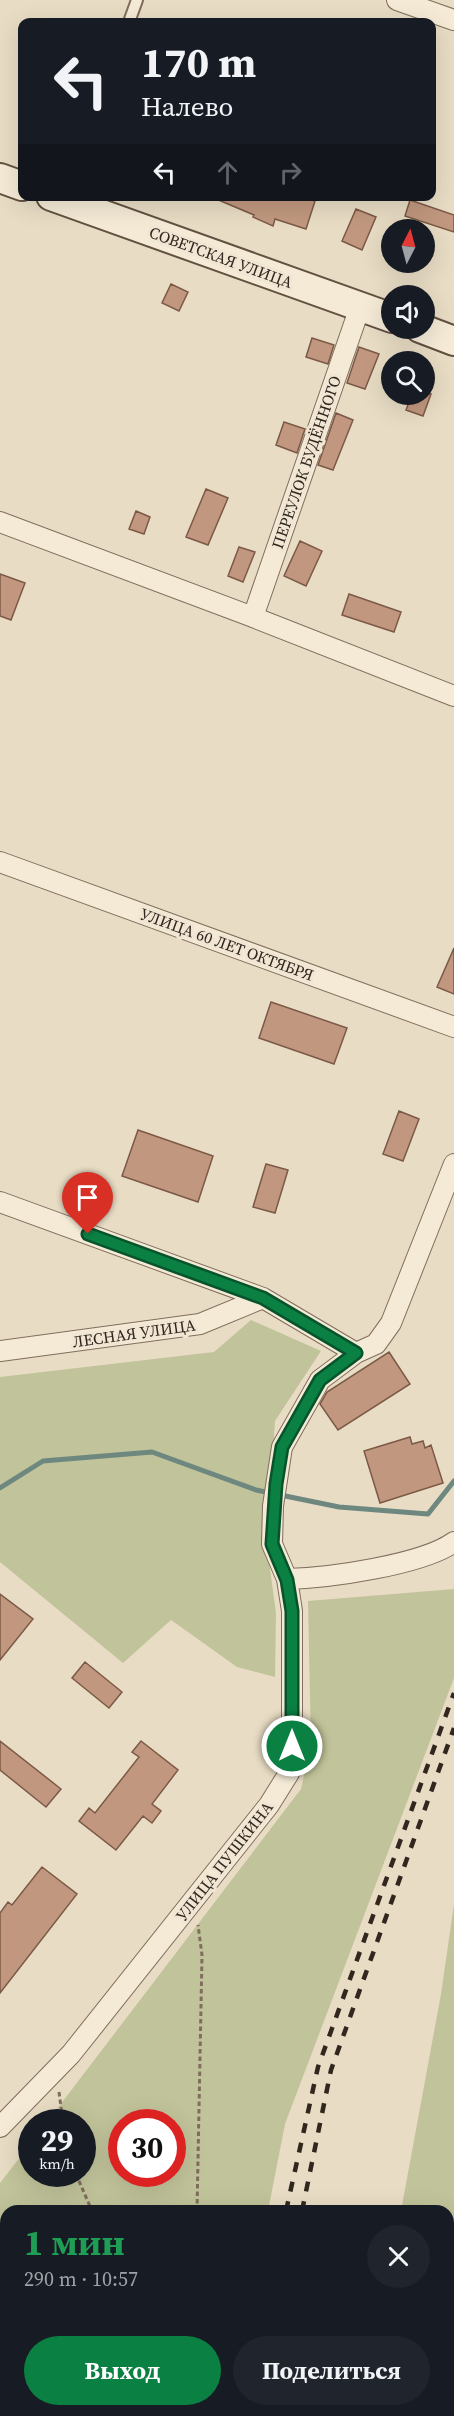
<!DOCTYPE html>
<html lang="ru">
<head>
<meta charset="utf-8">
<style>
  body { margin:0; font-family:"Source Serif 4",serif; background:#20242c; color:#f1f3f6; height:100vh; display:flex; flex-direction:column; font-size:22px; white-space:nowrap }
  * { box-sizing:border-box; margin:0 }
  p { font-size:20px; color:#9ea1a6 }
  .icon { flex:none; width:33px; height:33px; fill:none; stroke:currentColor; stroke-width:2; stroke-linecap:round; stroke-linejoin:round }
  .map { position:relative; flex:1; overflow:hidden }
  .details { position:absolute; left:0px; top:2205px; width:454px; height:212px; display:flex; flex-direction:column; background:#171b24; border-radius:18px 18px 0 0; box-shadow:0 6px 24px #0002 }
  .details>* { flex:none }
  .hud { position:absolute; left:18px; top:18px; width:418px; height:183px; border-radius:12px; box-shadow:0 6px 24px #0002; background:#171b24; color:#f1f3f6; overflow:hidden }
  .needle { width:39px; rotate:6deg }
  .tools { position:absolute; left:381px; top:219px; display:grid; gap:12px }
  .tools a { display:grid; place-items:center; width:54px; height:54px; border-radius:50%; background:#171b24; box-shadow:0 6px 24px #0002; font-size:30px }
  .speed { position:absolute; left:18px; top:2109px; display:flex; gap:12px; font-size:30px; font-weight:700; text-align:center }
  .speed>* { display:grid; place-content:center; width:78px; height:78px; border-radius:50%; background:#171b24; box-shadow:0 6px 24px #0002; line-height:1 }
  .speed small { font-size:15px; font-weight:400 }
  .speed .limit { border:9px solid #d22; background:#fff; color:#111 }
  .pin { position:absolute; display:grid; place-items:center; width:51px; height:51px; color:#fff; margin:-62px -26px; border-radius:50% 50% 50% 0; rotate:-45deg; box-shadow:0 0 6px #0007 }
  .pin .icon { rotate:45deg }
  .me { position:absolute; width:66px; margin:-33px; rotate:0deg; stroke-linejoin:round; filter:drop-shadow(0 0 4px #0008) }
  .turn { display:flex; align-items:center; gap:21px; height:126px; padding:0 24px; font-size:27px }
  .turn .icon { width:78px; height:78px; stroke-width:2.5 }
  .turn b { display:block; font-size:42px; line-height:51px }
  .lanes { display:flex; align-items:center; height:57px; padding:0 24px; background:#0003; justify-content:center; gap:30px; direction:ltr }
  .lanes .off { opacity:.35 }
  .round { display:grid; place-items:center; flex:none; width:63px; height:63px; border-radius:32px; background:#20242c }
  .head { display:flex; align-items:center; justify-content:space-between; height:102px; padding:0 24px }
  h1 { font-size:36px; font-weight:700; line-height:45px; color:#1e9e55 }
  .cta { display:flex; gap:12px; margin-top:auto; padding:12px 24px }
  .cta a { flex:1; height:69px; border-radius:36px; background:#0b8043; color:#fff; font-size:24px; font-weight:700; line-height:69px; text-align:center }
  .cta a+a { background:#20242c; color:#f1f3f6 }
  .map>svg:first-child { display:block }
  .green { fill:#c1c49a; fill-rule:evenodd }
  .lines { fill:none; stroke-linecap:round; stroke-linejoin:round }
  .stream { stroke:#6e8880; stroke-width:5 }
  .building { fill:#c1987f; stroke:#7c5946; stroke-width:1.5 }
  .lane-casing { stroke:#806e5d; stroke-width:14 }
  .street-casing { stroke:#806e5d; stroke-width:22 }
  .secondary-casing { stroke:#625040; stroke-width:32 }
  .path { stroke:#806e5d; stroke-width:3; stroke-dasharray:4.5 3; stroke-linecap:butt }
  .lane { stroke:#f4ead6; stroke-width:10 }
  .street { stroke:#f4ead6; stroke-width:20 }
  .secondary { stroke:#f4ead6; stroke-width:28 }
  .rail { stroke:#32271f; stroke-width:4.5; stroke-dasharray:10 10; stroke-linecap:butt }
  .route-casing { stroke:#07532c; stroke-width:15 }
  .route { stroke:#0b8043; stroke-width:10 }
  .labels { text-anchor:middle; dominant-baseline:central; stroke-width:6; stroke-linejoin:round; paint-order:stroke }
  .street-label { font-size:16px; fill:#32271f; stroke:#f0e6d3 }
</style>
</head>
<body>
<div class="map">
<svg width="454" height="2416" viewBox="0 0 454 2416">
  <rect width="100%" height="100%" fill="#e8dcc4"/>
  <!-- green -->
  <path class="green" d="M251,1320L321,1351L275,1421L267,1547L276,1613L275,1677L237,1667L171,1620L123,1663L0,1562V1377L214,1352Z
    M454,1589V1678L285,2124L268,2211H6V2410L230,2411L229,2416H0V2183L31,2143L32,2174H82V2122H47L301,1789L311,1744L308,1601ZM122,2122H172V2174H122Z
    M454,1904V2416H319L323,2410H448V2211H401L441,1994Z"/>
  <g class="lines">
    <!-- stream -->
    <path class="stream" d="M0,1488L43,1461L152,1452L256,1490L339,1507L428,1514L454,1481"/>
  </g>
  <!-- building -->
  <path class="building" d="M209,196H300L315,201L306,229L275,219L273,226L253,217L254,215Z
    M410,200L454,215V232L405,216Z
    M356,209L376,217L362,250L342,241Z
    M171,284L188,292L179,311L162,303Z
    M312,338L334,345L328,364L306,357Z
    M359,347L379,354L365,389L347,383Z
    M412,394H431L423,416L406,410Z
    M336,413L353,420L333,470L318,465Z
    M284,422L305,429L297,453L276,445Z
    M206,489L228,498L208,545L186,537Z
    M136,511L150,517L144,534L129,529Z
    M300,541L322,551L306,586L284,576Z
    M239,547L255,552L243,582L228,576Z
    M0,574L25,583L11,620L0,616Z
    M349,594L401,612L394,632L342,615Z
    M454,948V994L437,987Z
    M271,1002L347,1028L334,1064L259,1038Z
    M399,1111L419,1119L403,1161L383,1154Z
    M138,1130L213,1156L198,1202L122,1176Z
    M266,1164L288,1170L275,1213L253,1207Z
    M389,1352L410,1384L338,1430L320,1404L327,1392Z
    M410,1437L412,1444L423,1441L425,1448L431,1445L443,1483L380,1503L364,1451Z
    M0,1594L33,1619L0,1660Z
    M85,1662L122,1692L109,1708L72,1678Z
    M0,1741L61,1789L46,1807L0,1770Z
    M141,1741L178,1770L152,1804L161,1811L152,1823L143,1816L116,1850L79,1821L89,1808L95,1813L139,1757L132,1752Z
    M42,1867L77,1894L0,1993V1913L8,1902L12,1905Z"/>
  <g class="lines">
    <!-- lane casing -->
    <g class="lane-casing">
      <path id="lane" d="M129,22L137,0"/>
    </g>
    <!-- street casing -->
    <g class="street-casing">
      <path id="street" d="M397,0L454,20
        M0,522L253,617L454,696
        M253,617L360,307
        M0,862L454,1027
        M0,1202L263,1298L356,1353
        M0,1351L200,1324L263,1298
        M287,1579C328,1578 422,1565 454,1542
        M0,2127L71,2054L269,1805L289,1773L292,1746V1611L287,1579L272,1544L273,1506L282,1447L320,1380L356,1353L376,1344L391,1323L454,1164"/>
    </g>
    <!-- secondary casing -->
    <g class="secondary-casing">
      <path id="secondary" d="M0,178L22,186
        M51,196L392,318
        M420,328L454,341"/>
    </g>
    <!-- path -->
    <path class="path" d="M59,2092L63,2122
      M76,2174L92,2211
      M197,2211L202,1955L198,1925
      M448,2280L454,2278
      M147,2416L149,2410"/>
    <!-- lane -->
    <use href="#lane" class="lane"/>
    <!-- street -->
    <use href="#street" class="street"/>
    <!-- secondary -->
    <use href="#secondary" class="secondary"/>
    <!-- rail -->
    <path class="rail" d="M286,2211L318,2067L454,1693
      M302,2211L331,2070L454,1728
      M247,2416L248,2410
      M270,2416L271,2410"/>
  </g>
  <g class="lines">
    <!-- route casing -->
    <g class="route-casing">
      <path id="route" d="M88,1234L263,1298L356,1353L320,1380L282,1447L276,1484L272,1544L287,1580L292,1611V1746"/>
    </g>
    <!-- route -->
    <use href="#route" class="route"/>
  </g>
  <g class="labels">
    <!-- street labels -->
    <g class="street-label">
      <text transform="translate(221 257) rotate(20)">СОВЕТСКАЯ УЛИЦА</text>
      <text transform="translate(306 462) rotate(-71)">ПЕРЕУЛОК БУДЁННОГО</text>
      <text transform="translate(227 944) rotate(20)">УЛИЦА 60 ЛЕТ ОКТЯБРЯ</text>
      <text transform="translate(134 1333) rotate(-8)">ЛЕСНАЯ УЛИЦА</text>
      <text transform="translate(224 1861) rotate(-52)">УЛИЦА ПУШКИНА</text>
    </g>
  </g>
</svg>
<div class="tools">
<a><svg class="needle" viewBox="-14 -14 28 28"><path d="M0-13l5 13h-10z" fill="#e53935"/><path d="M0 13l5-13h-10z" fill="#9ea1a6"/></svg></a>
<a><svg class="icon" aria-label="sound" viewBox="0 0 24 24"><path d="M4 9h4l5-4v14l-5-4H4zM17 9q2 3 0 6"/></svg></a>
<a><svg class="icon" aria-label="search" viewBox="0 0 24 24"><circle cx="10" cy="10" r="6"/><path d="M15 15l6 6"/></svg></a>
</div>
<div class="speed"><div>29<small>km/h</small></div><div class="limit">30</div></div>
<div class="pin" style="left:88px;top:1234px;background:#d93025"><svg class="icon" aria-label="arrive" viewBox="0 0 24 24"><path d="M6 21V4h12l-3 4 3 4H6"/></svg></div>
<svg class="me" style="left:292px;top:1746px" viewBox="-20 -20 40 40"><circle r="17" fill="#0b8043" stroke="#fff" stroke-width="3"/><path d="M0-11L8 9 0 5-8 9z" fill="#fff"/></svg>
<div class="hud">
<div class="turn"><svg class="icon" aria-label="left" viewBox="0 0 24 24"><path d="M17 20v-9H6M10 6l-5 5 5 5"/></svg><div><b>170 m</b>Налево</div></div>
<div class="lanes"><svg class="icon" aria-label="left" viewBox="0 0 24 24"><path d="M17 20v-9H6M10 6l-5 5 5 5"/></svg><svg class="icon off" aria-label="ahead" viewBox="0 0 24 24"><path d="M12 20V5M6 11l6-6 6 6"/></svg><svg class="icon off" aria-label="right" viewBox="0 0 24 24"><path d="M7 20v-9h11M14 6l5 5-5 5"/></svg></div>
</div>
<section class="details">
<div class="head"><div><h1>1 мин</h1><p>290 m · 10:57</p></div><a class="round"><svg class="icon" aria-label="close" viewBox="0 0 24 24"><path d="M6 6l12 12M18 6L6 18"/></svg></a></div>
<div class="cta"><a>Выход</a><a>Поделиться</a></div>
</section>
</div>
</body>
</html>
